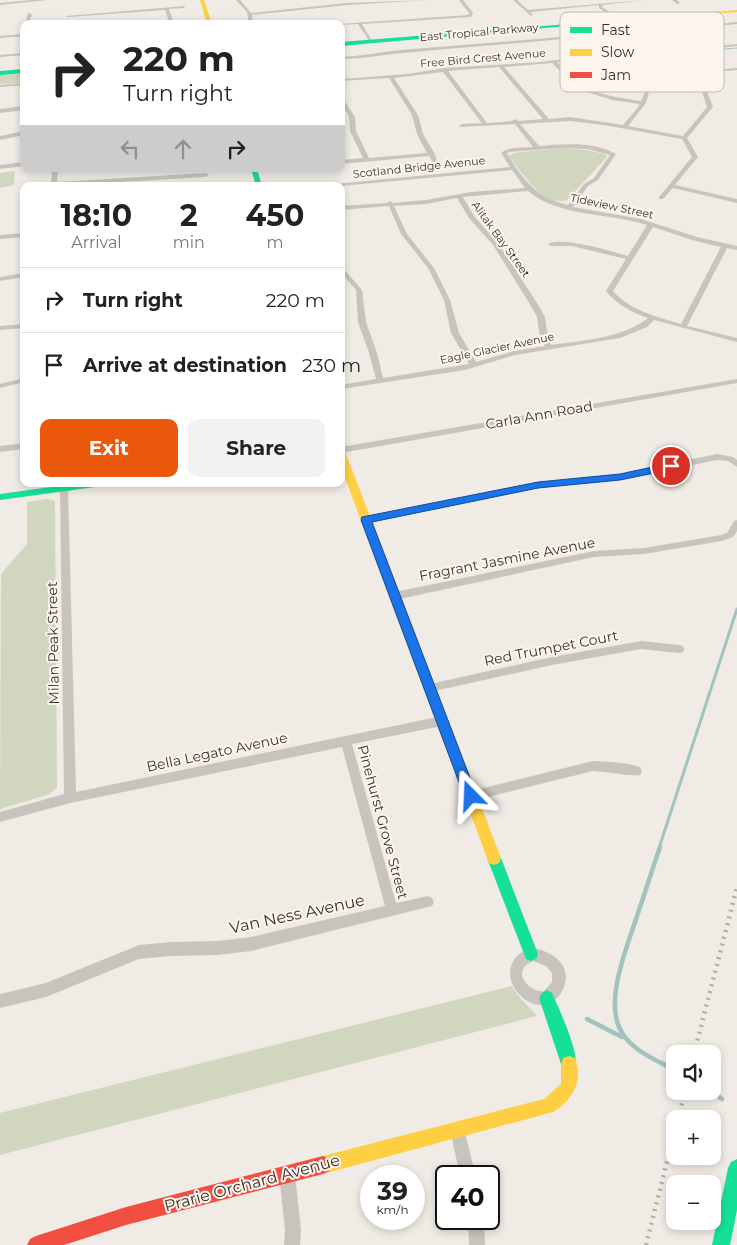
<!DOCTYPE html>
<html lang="en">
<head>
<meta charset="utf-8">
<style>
  body { margin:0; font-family:Montserrat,sans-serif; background:#f2f2f2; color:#222; height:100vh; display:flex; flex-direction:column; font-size:19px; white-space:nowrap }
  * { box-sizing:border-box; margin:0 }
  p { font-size:16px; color:#767676 }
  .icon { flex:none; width:28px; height:28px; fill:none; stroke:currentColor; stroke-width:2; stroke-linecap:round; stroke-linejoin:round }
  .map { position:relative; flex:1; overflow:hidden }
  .drawer { position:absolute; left:20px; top:182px; width:325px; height:305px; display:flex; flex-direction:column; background:#fff; border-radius:10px; box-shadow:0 2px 8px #0003 }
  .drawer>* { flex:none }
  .top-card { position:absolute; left:20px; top:20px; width:325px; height:152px; border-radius:10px; box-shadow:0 2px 8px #0003; background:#fff; color:#222; overflow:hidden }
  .controls { position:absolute; left:666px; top:1045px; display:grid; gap:10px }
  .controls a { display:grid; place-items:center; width:55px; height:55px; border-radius:10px; background:#fff; box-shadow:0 2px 8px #0003; font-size:25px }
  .speed { position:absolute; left:360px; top:1165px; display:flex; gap:10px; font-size:25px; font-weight:700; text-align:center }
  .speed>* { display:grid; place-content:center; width:65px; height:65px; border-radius:50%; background:#fff; box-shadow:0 2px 8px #0003; line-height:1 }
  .speed small { font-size:12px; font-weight:400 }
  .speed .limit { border:2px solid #111; border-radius:8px; background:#fff; color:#111 }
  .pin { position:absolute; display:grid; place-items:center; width:42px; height:42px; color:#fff; margin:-21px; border:2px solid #fff; border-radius:50%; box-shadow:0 1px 5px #0007 }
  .me { position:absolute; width:55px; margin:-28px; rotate:339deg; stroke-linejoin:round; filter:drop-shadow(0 0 4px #0008) }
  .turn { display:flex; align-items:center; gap:18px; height:105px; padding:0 20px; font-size:22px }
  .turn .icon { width:65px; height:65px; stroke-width:2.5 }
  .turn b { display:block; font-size:35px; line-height:42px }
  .lanes { display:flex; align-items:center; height:48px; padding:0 20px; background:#0003; justify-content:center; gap:25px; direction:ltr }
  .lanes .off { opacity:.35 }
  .eta { display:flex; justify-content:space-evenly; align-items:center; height:85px; text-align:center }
  .eta b { font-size:30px; font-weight:700; line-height:35px }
  .primary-button { display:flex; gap:10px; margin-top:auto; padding:10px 20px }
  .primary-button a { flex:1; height:58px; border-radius:10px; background:#ea580c; color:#fff; font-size:20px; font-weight:700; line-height:58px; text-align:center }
  .primary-button a+a { background:#f2f2f2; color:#222 }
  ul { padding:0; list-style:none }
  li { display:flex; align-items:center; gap:15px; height:65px; padding:0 20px; border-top:1px solid #e0e0e0 }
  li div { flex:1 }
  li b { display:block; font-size:19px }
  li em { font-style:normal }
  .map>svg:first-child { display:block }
  .green { fill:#d1d6bf }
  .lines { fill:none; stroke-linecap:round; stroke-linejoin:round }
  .stream-far2 { stroke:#a1c2c1; stroke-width:1 }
  .stream-far1 { stroke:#a1c2c1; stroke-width:3 }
  .stream { stroke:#a1c2c1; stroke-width:4.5 }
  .street { fill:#c9c3be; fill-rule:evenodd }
  .fast { fill:#16e098; fill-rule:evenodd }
  .slow { fill:#ffcf43; fill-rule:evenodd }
  .jam { fill:#f24e42; fill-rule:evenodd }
  .rail { stroke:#b1aca8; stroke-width:4.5; stroke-dasharray:2 5; stroke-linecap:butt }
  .route { fill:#1a73e8; stroke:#114b97 }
  .labels { text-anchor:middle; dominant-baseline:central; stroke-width:4; stroke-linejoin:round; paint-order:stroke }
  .far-street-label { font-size:11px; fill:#3b302b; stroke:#fbf5ee }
  .street-label { font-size:14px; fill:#3b302b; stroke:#fbf5ee }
  .near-street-label { font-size:16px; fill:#3b302b; stroke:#fbf5ee }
  .key { fill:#fbf5ee; stroke:#c1bab4; stroke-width:1 }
  .key-label { font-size:14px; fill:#3b302b }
</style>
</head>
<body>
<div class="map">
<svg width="737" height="1245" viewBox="0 0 737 1245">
  <rect width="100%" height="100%" fill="#f0ebe5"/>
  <!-- green -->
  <path class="green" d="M24,73V83L0,84V75Z
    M562,148L586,150L605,154L607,157L567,200C543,207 521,172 509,156L514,153Z
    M14,171L15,172L14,185L0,188V173Z
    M48,499L55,501L57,787L50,794L0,809L1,574L27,544V502Z
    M512,986C518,998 528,1005 537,1016L0,1155V1113Z"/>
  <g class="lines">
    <!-- stream-far2 -->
    <path class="stream-far2" d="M687,52L737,48"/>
    <!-- stream-far1 -->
    <path class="stream-far1" d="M659,848L737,609"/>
    <!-- stream -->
    <path class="stream" d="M660,847C652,870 645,893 637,916C627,948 603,1002 622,1033C633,1051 658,1061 675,1070
      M587,1019L622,1037
      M712,1091L722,1099"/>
    <!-- street -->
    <path class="street" d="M32,0H48L0,5V3Z
      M236,0H240L251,13L347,3L429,0L347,5L252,15L253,24H249L247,12Z
      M459,0H463L473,13L471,17L362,24L372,41L370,42L358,24L341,25V24H339L468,15L469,13Z
      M513,0H517L528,10L645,0L603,5L602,7L622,20L620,22L599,8V5L530,12L533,15L531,16Z
      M672,0H677L680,3L677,4Z
      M185,6L184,8L169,9L174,24H170L165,10L68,17L66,16Z
      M28,13L32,14L29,24H25Z
      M737,22V24L659,32L683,49L737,44V46L686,52L693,58L691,59L644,24L648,23L656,30Z
      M597,27L634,57V59H630L625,54L557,62C587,93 599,95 641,101L645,92L641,86L632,77H614L612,75L629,74L631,73L634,74H664L737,68V70L692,74L705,87L713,107L687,138L698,157L675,185L737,199V203L673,188L663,199H659V197L692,157L682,139L604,125L570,121L520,124L539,146C563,144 594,141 616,154L598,180L588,186L573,207L641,219L697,237L737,246V250L727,248L687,326L737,338V342L654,320L647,327L620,338L515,355L465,370L341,389V385L376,379L369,353L358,322L356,290L341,273V266L362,290L366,322L377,353L383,378L469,364L451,333L444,300L428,268L401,234L389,206L341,210V206L387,203L390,201L393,203L426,200L471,192L525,188L512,170L341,186H324L325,185L510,167L501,153C510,146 522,148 533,147L515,124L460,127L459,126L462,124L482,123L443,72L394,78L418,115L423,134L435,154L437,163H433L429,156L341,164V160L363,158L350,131L349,117L341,102V96L355,117L356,131L369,158L427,153L417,134L412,115L389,78L341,81V79L408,74L444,68L540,62L622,52L603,35C536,42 469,47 402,53C381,55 362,59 341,59V57C362,56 382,52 402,50C468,44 534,40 600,33L595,28ZM552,63L572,83L587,92L612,100L639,104V106L623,125L570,117L549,119L504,67ZM499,67L543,119L518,121L515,119L512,121L487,123L448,71ZM687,75L701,88L707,107L683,136L628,126L646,103L649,92L645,84L637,77ZM561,148L588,149L610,155L594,178L584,184L568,205C535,196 524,181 507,153L510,152ZM528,191C558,217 611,213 647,225L628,256C611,251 561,236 548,244L551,246H572L626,259L606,291C617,305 631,312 648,318C621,339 584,340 551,345L548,338L545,317L539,306L498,243L474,216L463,197ZM457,198L469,218L493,245L531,306L537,317L540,338L545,346L514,351L476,362L459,333L450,300L434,268L407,234L394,206L426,204ZM653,227L692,240L721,247L681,324C657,317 629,310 613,291Z
      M24,34V36L0,38V36Z
      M24,53V55L0,57V55Z
      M24,83V85L0,87V85Z
      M24,106V110L0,113V109Z
      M24,131V135L0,140V136Z
      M24,162V166L0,169V165Z
      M52,169H58L57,182L206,173L209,175L206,177L51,186Z
      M24,233V237L0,239V235Z
      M24,273V277L0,281V277Z
      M24,324V328L0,330V326Z
      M24,378V382L0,388V384Z
      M737,379V383L341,453V447Z
      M24,443V449L0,452V446Z
      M717,454L733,457L737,460V467L728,461L717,460L620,480L538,488L366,523L361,520L366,517L538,482L620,474Z
      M64,485L68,488L76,792L442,716L446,718L447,721L446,724L442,726L352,744L396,903L428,896L432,898L434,902L432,906L251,951L218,955L172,956L139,959L46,997L0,1008V994L46,983L139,945L172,942L218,941L251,937L385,906L342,747L70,803L0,822V812L64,794L60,488Z
      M737,520V531L733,537L722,541L644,554L594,557L395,600L390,596L395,592L594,551L644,548L721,535L727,533L734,521Z
      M641,641L679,645L683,646L684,649L683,652L679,653L641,649L552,665L430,692L426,691L425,688L426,685L430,684L552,657Z
      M593,761C609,762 625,762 640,767L642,771L640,775C634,777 603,771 593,771L471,801L467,800L465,796L467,792L471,791Z
      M531,947C554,952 576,967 561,993C537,1031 479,969 531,947ZM533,961L546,966L552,973V982L544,991C533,993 515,978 525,966C527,964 530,963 533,961Z
      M457,1122L462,1124L464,1129L476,1176H460L450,1129L452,1124Z
      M287,1166L292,1169L295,1174L301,1230L300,1245H284L285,1230L279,1174L282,1169Z
      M468,1219H484L485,1245H469Z"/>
    <!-- fast -->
    <path class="fast" d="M581,23L579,25L341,46V42Z
      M24,69V73L0,75V71Z
      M251,169H257L262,186H256Z
      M73,484H100L95,487L0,500V494Z
      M494,851L499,853L501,858L538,954L536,959L531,961L526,959L487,858L489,853Z
      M547,990L552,993C559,1009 581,1055 575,1070L569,1072L563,1070L539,998L542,993Z
      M737,1159V1210L730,1245H712L728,1168L731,1162Z"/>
    <!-- slow -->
    <path class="slow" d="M200,0H204L212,24H207Z
      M737,10V12L579,25L577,24Z
      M341,451L346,454L501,858L499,863L494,865L489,863L487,858L341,467Z
      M569,1056L575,1058C584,1082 572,1100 553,1112L323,1174L317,1171L314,1165L317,1159L323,1156L544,1099L561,1084V1064L563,1058Z"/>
    <!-- jam -->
    <path class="jam" d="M323,1156L329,1159L332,1165L329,1171L323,1174L126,1225L64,1245H27L30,1239L36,1236L126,1207Z"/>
    <!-- rail -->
    <path class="rail" d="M694,1054L737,887
      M678,1119L685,1091
      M646,1245L675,1130"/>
  </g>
  <!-- route -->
  <path class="route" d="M671,463L676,466L674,469L620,480L538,488L372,522L477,796L475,801L471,802L466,801L361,520L362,517L538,482L620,474Z"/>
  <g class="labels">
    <!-- far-street labels -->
    <g class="far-street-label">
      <text transform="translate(479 32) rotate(-5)">East Tropical Parkway</text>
      <text transform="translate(483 58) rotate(-5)">Free Bird Crest Avenue</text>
      <text transform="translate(419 167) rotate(-6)">Scotland Bridge Avenue</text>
      <text transform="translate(612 206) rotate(12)">Tideview Street</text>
      <text transform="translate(501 239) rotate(54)">Alitak Bay Street</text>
      <text transform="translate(497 348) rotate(-12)">Eagle Glacier Avenue</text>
    </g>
    <!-- street labels -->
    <g class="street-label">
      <text transform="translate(539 415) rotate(-10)">Carla Ann Road</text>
      <text transform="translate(507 559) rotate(-11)">Fragrant Jasmine Avenue</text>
      <text transform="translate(53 643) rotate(-91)">Milan Peak Street</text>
      <text transform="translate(551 648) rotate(-11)">Red Trumpet Court</text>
      <text transform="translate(217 752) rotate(-12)">Bella Legato Avenue</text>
      <text transform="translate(383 822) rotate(75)">Pinehurst Grove Street</text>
    </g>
    <!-- near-street labels -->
    <g class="near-street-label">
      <text transform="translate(297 914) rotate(-12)">Van Ness Avenue</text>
      <text transform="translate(252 1183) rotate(-15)">Prarie Orchard Avenue</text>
    </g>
  </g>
  <!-- legend -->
  <rect x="560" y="12" width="164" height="80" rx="8" class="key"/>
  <rect x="570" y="27" width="22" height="6" fill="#16e098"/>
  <rect x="570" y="49" width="22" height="7" fill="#ffcf43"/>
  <rect x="570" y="72" width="22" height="6" fill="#f24e42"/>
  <g class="key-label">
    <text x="601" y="35">Fast</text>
    <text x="601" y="57">Slow</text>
    <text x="601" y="80">Jam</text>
  </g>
</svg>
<div class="controls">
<a><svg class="icon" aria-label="sound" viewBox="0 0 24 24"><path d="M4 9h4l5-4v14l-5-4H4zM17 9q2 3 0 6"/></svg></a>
<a>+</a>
<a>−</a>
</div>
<div class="speed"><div>39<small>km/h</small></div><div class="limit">40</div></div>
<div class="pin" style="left:671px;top:466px;background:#d93025"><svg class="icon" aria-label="arrive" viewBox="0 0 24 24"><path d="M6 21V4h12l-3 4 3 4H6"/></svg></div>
<svg class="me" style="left:471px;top:796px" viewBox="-20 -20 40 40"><path d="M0-17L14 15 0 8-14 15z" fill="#1a73e8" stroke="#fff" stroke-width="4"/></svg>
<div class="top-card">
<div class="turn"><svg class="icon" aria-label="right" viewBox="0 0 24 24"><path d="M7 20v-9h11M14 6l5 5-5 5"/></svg><div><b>220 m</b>Turn right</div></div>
<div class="lanes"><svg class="icon off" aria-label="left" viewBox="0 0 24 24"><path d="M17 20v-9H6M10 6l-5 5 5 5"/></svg><svg class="icon off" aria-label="ahead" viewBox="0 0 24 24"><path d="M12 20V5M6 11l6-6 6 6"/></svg><svg class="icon" aria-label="right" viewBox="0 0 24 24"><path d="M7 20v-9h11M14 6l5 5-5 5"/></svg></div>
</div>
<section class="drawer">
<div class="eta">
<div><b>18:10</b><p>Arrival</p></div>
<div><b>2</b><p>min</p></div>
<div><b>450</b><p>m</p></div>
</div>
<ul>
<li><svg class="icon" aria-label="right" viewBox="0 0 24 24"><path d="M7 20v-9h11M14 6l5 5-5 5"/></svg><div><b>Turn right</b></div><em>220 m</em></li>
<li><svg class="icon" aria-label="arrive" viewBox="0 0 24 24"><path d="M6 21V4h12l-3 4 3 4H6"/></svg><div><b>Arrive at destination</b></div><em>230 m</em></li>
</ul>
<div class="primary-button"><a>Exit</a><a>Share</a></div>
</section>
</div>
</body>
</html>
